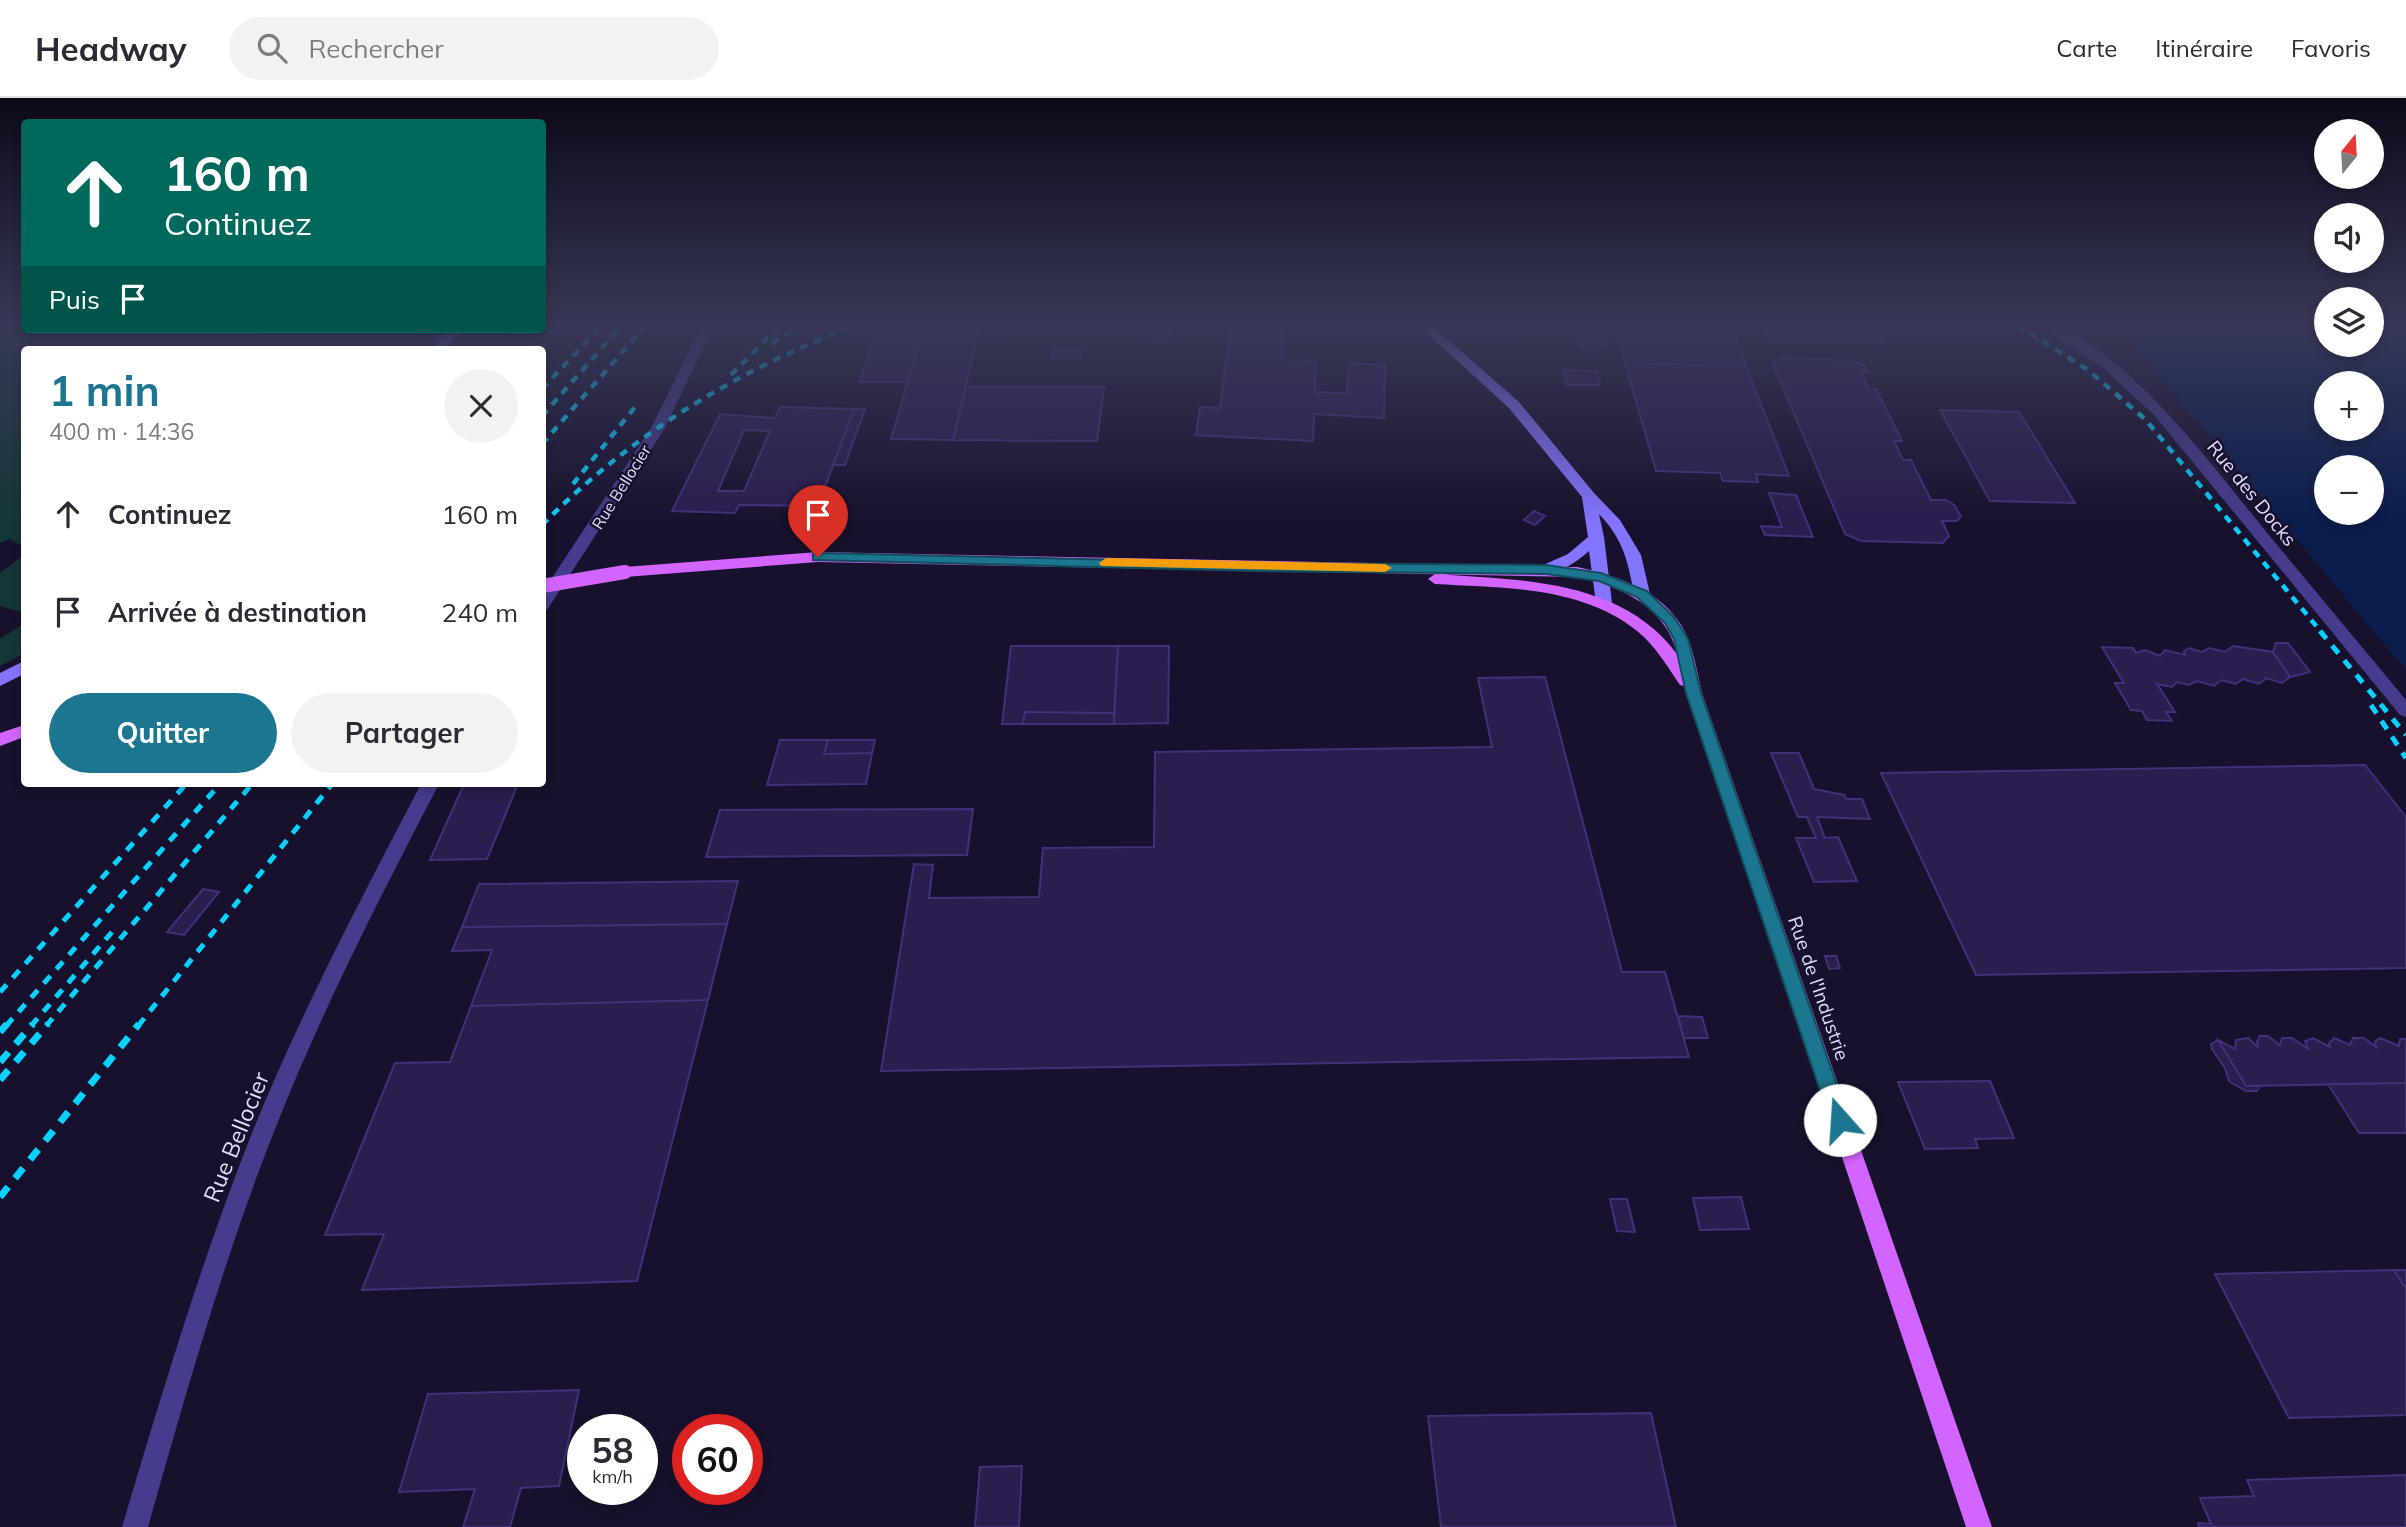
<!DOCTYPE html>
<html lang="fr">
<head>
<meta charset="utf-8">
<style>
  body { margin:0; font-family:Mulish,sans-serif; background:#f2f2f3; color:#2b2b33; height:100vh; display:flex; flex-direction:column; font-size:26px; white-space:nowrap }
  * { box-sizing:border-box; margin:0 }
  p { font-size:23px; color:#7c7c81 }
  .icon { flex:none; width:38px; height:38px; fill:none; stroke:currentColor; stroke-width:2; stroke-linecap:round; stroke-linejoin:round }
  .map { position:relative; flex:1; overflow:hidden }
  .details { position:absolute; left:21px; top:248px; width:525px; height:441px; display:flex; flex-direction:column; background:#fff; border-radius:7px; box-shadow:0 4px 10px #0003 }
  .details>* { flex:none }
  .banner { position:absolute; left:21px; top:21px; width:525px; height:214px; border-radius:7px; box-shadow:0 4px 10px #0003; background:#00695c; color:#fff; overflow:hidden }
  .needle { width:46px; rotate:18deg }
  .fabs { position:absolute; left:2314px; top:21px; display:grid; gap:14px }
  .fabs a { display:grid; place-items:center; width:70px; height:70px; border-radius:50%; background:#fff; box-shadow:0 4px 10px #0003; font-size:35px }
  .speed { position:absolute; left:567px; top:1316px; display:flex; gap:14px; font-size:35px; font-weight:700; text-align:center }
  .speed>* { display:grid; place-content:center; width:91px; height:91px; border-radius:50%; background:#fff; box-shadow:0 4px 10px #0003; line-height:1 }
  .speed small { font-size:18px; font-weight:400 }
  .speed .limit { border:10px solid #d22; background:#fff; color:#111 }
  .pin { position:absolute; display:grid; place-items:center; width:60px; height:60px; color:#fff; margin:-72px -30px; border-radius:50% 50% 50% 0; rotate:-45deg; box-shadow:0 0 7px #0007 }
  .pin .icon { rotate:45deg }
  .me { position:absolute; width:77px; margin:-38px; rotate:341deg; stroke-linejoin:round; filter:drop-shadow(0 0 5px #0008) }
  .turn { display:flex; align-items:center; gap:24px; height:147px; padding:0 28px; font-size:32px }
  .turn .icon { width:91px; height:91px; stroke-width:2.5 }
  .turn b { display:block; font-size:49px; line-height:60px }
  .then { display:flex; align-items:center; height:66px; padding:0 28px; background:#0003; gap:14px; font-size:26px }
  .round { display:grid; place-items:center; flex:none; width:74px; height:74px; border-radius:37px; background:#f2f2f3 }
  .head { display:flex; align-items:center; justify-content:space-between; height:119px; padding:0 28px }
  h1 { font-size:42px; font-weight:700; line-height:52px; color:#1c768f }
  .primary-button { display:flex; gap:14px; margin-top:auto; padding:14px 28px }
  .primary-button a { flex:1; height:80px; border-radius:42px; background:#1c768f; color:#fff; font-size:28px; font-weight:700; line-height:80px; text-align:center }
  .primary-button a+a { background:#f2f2f3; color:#2b2b33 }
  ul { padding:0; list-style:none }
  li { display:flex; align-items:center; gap:21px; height:98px; padding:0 28px }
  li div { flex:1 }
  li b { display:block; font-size:26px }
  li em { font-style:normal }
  header { display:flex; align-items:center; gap:42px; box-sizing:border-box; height:98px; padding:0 35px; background:#fff; border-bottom:2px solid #e1e1e2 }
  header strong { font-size:33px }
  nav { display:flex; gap:38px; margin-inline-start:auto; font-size:24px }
  .search { width:490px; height:63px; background:#f2f2f3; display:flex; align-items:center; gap:18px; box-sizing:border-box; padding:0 24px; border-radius:38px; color:#7c7c81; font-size:26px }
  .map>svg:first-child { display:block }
  .green { fill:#143637 }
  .water { fill:#0a1d4d; fill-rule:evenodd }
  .building { fill:#2b1d4e; stroke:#442f7b; stroke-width:2; fill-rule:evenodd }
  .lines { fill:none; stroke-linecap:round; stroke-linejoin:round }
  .minor { fill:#463c8d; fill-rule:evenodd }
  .tertiary { fill:#463c8d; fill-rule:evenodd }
  .secondary { fill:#8375ff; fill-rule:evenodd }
  .primary { fill:#d265ff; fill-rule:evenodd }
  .rail-far2 { stroke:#0ad2ff; stroke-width:4.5; stroke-dasharray:8 7; stroke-linecap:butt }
  .rail-far1 { stroke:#0ad2ff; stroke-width:5; stroke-dasharray:10 9; stroke-linecap:butt }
  .rail { stroke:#0ad2ff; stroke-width:7; stroke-dasharray:13 11; stroke-linecap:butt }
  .primary-bridge { stroke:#d265ff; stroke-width:14 }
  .route { fill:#1c768f; stroke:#124d5d; stroke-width:2 }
  .slow { fill:#f59e0b }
  .labels { text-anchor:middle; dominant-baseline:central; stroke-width:5; stroke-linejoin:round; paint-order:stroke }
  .far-street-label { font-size:16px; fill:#e4deff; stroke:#18112d }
  .street-label { font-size:19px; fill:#e4deff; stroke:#18112d }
  .near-street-label { font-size:23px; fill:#e4deff; stroke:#18112d }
</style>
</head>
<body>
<header>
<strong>Headway</strong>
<div class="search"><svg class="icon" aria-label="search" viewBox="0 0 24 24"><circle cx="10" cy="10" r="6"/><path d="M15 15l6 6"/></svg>Rechercher</div>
<nav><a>Carte</a><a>Itinéraire</a><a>Favoris</a></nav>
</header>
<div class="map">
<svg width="2406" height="1429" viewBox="0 0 2406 1429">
  <rect width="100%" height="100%" fill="#18112d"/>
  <!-- green -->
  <path class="green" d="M0,227H24V231H542L543,227H561L538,252H24V449L10,441L0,445Z
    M24,457V515L0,508V475Z
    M24,526V555L0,568V541Z"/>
  <!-- water -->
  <path class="water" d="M2117,227H2326V247H2371V227H2406V572ZM2326,285H2371V331H2326ZM2326,369H2371V415H2326Z"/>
  <!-- building -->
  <path class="building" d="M1155,227H1173L1169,244L1151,243Z
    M1582,227H1730L1746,268L1625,265L1615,230H1606L1610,243L1592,255L1573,245L1585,238Z
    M1762,227H1876L1885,246L1769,243Z
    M924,228H980L953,342L891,341Z
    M1231,228L1284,230L1281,261L1316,263L1315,294L1347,295L1349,265L1385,267L1384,320L1314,316L1313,343L1196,337L1200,309L1220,310Z
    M410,231H438L432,237L407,234Z
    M877,235H922L908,284H859Z
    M1053,252L1082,253L1080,261H1051Z
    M1780,260L1852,262L1864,267L1868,274H1860L1869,291H1876L1902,343H1894L1903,362H1911L1931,402H1946L1954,407L1961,418L1957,423H1942L1949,438L1943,445L1861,443L1845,436L1773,266Z
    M1625,265L1746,268L1789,378L1756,376L1758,384L1723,383L1720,375L1656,373Z
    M1563,272L1597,273L1600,287H1567Z
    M966,289H1104L1097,343L953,342Z
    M780,309L854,311L818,408L739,407L735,415L672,413L720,316L775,320ZM744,332L770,333L744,393H718Z
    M854,311H865L845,367H833Z
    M1940,312L2019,314L2075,405L1990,403Z
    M1769,395L1796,397L1813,439L1765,437L1761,428L1782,429Z
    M1534,413L1545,418L1535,427L1524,422Z
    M2276,545H2288L2310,574L2290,579L2273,554Z
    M1011,548H1118L1114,615L1025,614L1023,626H1002Z
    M1118,548H1169L1168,625L1114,626Z
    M2233,548L2273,554L2290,579L2282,585L2266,580L2259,586L2243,581L2236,586L2221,582L2214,588L2197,583L2188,587L2177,584L2172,589L2157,586L2175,614H2166L2172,623L2147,622L2142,613L2131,612L2115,585H2124L2102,549L2133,550L2136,555L2145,552L2160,558L2165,552L2185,557L2184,553L2189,550L2202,554L2209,550L2225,554Z
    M1545,579L1622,874H1665L1689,959L881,973L914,766L933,767L929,800L1039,799L1043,750L1154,749L1155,654L1492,649L1478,580Z
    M1025,614L1114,615V626H1023Z
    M780,642H828L824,656L872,655L866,686L767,687Z
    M828,642H875L872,655L824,656Z
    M1771,655H1799L1814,691L1844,697L1846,701H1862L1870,721L1817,719L1825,740L1838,739L1857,783L1814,784L1796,740H1816L1807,719H1798Z
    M2365,667L2406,719V870L1976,877L1881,675Z
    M464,686H518L487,761L430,762Z
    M973,711L967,757L706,759L720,712Z
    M738,783L727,826L462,829L479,786Z
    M203,791L219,794L184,837L167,834Z
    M727,826L708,902L471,908L492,852L452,853L462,829Z
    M1825,858H1836L1840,870L1829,871Z
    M708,902L637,1183L362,1192L384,1136L325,1137L395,965L450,964L471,908Z
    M1678,918L1702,919L1708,940H1684Z
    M2260,938H2268L2280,947L2282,940H2292L2308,951L2305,943L2313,940L2330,949L2329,945L2334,940L2350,947L2353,940H2364L2376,949L2375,944L2380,940L2399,948L2400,941H2406V985L2246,988L2218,942L2235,951L2236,942L2248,940L2258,949L2257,944Z
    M2218,942L2246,988H2260L2257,993H2246L2229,983L2225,970L2212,951L2211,946Z
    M1990,983L2014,1040L1975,1041L1978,1050L1925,1051L1898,984Z
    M2406,985V1035H2359L2328,986Z
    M1741,1099L1749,1131L1700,1132L1693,1100Z
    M1610,1101H1627L1635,1134L1617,1133Z
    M2394,1172L2406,1191V1317L2289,1320L2215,1176Z
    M2394,1172H2406V1191Z
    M579,1292L559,1388L521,1390L510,1429H463L475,1391L399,1394L428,1296Z
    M1651,1315L1676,1429H1441L1428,1318Z
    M1022,1368L1019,1429H975L980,1369Z
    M2406,1377V1429H2199L2198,1425L2211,1426L2200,1400L2254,1398L2247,1382Z"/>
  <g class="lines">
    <!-- minor -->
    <path class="minor" d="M2038,227C2112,227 2227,387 2273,442C2317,495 2362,549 2406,602V619L2400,617L2155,318L2101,268Z"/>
    <!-- tertiary -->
    <path class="tertiary" d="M702,227H714L665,330L547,512L542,513V495L651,330Z
      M421,686H439C380,799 322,912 275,1031C224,1160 186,1295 148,1429H122C162,1295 202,1160 254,1030C302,912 362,799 421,686Z"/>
    <!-- secondary -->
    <path class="secondary" d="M1418,227H1431L1519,304L1594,395L1620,422L1641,457L1650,496L1647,500H1637L1634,496C1628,463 1623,441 1599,416L1604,439L1612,505L1609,509L1604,510L1596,505L1589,453C1578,463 1557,478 1541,474V468L1568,456L1588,439L1582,399L1509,310Z
      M449,231H462L445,252H432Z
      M24,563V576L0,588V575Z"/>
    <!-- primary -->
    <path class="primary" d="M818,454L1577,469C1620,478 1672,496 1689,543C1695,559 1698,578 1702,595L1992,1429H1966L1684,588L1680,587C1667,568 1655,547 1637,533C1581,488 1503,490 1435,486L1428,481L1435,476C1520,482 1621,481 1677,556C1666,509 1621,488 1577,479L818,464L625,479L618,474L625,469Z
      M24,627V639L0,648V635Z"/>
    <!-- rail-far2 -->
    <path class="rail-far2" d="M2017,227L2088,272L2145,321L2322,535
      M772,246L799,227
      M731,277L780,227
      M542,291L602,227
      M542,318L622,227
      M542,346L646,227
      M573,386L635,309
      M542,427C632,336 737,272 857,227"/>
    <!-- rail-far1 -->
    <path class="rail-far1" d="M2320,533L2406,637
      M2371,607L2406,660
      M0,894L186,686
      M6,928L220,686
      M31,928L112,834
      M46,928L252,686
      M138,928L332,686"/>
    <!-- rail -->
    <path class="rail" d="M0,934L7,926
      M0,964L33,926
      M0,982L48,926
      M0,1099L139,926"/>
    <!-- primary-bridge -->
    <path class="primary-bridge" d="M542,488L625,474"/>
  </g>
  <!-- sky -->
  <linearGradient id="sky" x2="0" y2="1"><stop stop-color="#0d0919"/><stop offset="0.53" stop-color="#373857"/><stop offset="1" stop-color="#373857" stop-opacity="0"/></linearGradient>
  <rect width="2406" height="427" fill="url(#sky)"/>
  <!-- route -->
  <path class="route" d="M818,455L1257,465L1546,467L1601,475L1647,493L1674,519L1688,541L1701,595L1849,1022L1847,1028L1840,1031L1833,1028L1830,1022L1686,595L1674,541L1665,525L1637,499L1599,483L1546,476L1257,473L813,462V456Z"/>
  <!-- slow -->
  <path class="slow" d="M1106,460L1385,466L1392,470L1385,474L1101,468L1099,465Z"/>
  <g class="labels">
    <!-- far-street labels -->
    <g class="far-street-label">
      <text transform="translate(621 389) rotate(-58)">Rue Bellocier</text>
    </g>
    <!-- street labels -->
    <g class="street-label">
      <text transform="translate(2252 395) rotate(51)">Rue des Docks</text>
      <text transform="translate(1819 890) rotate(71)">Rue de l'Industrie</text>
    </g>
    <!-- near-street labels -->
    <g class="near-street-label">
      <text transform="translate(236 1039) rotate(-68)">Rue Bellocier</text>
    </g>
  </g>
</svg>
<div class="fabs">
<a><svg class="needle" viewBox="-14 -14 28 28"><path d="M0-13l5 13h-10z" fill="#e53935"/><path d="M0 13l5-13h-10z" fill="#7c7c81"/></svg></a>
<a><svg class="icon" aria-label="sound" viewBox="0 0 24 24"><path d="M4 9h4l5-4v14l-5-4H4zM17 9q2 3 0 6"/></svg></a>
<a><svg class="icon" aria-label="layers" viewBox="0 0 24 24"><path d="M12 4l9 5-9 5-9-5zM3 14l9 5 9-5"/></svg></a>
<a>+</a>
<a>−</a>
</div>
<div class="speed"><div>58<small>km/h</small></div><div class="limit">60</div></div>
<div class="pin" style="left:818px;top:459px;background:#d93025"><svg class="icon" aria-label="arrive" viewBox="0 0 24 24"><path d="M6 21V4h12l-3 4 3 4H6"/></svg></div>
<svg class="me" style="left:1840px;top:1022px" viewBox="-20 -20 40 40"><circle r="19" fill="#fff"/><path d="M0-13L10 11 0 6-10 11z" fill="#1c768f"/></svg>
<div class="banner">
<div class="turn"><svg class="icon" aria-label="ahead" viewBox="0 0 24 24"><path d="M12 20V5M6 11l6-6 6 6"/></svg><div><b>160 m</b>Continuez</div></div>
<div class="then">Puis<svg class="icon" aria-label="arrive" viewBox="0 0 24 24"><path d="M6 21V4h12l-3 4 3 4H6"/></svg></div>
</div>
<section class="details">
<div class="head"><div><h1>1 min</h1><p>400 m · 14:36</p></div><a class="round"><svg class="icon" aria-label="close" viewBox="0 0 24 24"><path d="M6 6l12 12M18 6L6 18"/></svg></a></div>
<ul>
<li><svg class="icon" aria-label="ahead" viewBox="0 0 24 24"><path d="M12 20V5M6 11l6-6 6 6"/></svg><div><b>Continuez</b></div><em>160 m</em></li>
<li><svg class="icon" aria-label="arrive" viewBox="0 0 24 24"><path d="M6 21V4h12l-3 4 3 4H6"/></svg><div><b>Arrivée à destination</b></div><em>240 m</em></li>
</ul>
<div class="primary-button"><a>Quitter</a><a>Partager</a></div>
</section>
</div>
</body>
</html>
